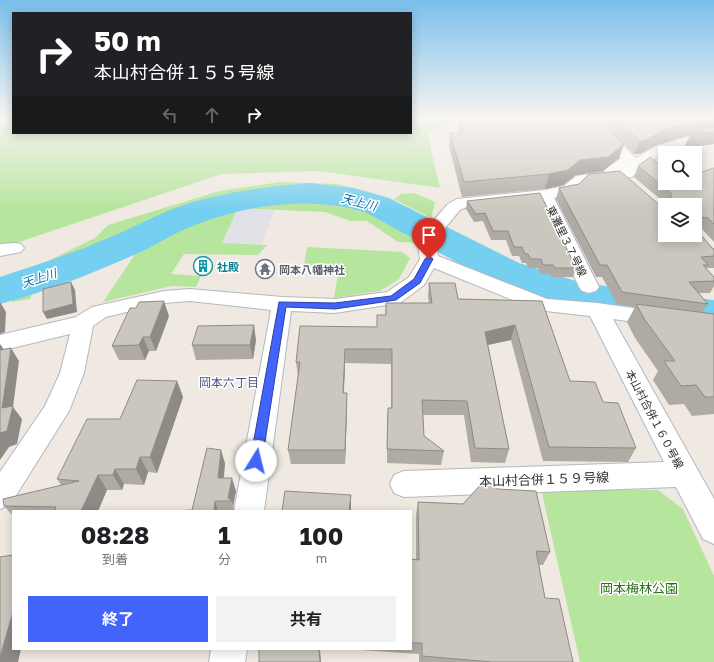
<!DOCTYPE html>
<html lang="ja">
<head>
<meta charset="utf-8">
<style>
  body { margin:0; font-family:"Golos Text","Noto Sans JP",sans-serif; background:#f2f2f2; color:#202124; height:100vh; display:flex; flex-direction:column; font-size:15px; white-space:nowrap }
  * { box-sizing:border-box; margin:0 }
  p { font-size:13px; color:#757577 }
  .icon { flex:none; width:22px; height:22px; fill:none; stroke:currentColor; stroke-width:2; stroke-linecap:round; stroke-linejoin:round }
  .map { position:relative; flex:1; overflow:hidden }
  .drawer { position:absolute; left:12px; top:510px; width:400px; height:140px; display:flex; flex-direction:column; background:#fff; border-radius:0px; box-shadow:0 2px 10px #0003 }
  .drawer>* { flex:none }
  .hud { position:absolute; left:12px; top:12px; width:400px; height:122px; border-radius:0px; box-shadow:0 2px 10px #0003; background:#202124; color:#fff; overflow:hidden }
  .buttons { position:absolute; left:658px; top:146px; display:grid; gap:8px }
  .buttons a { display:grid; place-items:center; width:44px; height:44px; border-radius:0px; background:#fff; box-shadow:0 2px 10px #0003; font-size:20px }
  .pin { position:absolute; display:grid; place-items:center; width:34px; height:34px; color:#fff; margin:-41px -17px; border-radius:50% 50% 50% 0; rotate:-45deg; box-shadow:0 0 4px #0007 }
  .pin .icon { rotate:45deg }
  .me { position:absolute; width:44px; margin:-22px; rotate:9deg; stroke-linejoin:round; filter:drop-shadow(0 0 3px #0008) }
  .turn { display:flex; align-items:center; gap:14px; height:84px; padding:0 16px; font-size:18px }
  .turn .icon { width:52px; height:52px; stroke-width:2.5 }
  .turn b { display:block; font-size:28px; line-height:34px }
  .lanes { display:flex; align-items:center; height:38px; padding:0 16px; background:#0003; justify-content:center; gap:20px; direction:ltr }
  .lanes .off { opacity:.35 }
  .eta { display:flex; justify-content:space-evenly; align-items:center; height:68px; text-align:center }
  .eta b { font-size:24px; font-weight:700; line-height:28px }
  .action { display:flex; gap:8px; margin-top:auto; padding:8px 16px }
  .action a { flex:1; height:46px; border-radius:0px; background:#4264fb; color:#fff; font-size:16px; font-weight:700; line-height:46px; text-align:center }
  .action a+a { background:#f2f2f2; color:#202124 }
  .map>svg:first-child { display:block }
  .industrial { fill:#e3e1e8 }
  .green { fill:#b6e59e }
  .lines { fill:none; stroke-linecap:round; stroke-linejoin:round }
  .river { fill:#75cff0; fill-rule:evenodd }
  .minor-casing { stroke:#b4b7c1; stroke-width:2 }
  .minor { fill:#fff; fill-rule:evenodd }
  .wall { fill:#afaba4 }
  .shaded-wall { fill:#8e8b86 }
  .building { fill:#cbc7bf; stroke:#8e8b86 }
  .route { fill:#4264fb; stroke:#2b41a3 }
  .labels { text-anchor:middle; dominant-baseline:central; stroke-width:3; stroke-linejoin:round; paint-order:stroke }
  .street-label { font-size:11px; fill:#2e2e2e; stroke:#fff }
  .culture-label { font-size:11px; font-weight:bold; fill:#0d838f; stroke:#fff; text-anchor:start }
  .worship-label { font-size:11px; font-weight:bold; fill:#5b616d; stroke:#fff; text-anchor:start }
  .water-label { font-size:12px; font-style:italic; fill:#0d6fa3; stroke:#fff }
  .neighbourhood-label { font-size:12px; fill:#4d5680; stroke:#fff }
  .near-street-label { font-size:13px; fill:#2e2e2e; stroke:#fff }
  .near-park-label { font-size:13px; fill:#2c6e1b; stroke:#fff }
</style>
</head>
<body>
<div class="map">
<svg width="714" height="662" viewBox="0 0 714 662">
  <rect width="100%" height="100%" fill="#efe9e1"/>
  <!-- industrial -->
  <path class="industrial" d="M238,208L275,210L261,245L222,243Z"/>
  <!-- green -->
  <path class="green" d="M0,118H13V133H411V118H463L427,133L440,188L319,171L222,174L16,243L0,246Z
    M280,182L337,184L373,193L372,195C341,192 304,182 274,193C294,201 315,199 335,202C364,207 390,217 416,230L418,243L398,242L367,221H350L325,212L238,208L222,243L267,245L258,255L184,254L171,274L201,276L196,287L172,286L103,302L138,250L76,269L61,282L33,292L30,299L12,302L9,280L95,238L108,225L220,191Z
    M414,193L435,202L431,218L394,199L401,194Z
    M307,247L402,252L410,258L399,279L380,291L334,298L339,267L304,265Z
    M541,489L658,490L683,509L714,576V662H580Z"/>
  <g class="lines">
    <!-- river -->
    <path class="river" d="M310,183L354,188L389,198L519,263L582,283L714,300V330L580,310L491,281L365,212C305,194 235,206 179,232C164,239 149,249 134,255C91,274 45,292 0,304V277C36,265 71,254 106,239C136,227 164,210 196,201C234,191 271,186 310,183Z"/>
    <!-- minor casing -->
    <g class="minor-casing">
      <path id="minor" d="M594,118H606L608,131L636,158L656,146L714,129V137L666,152L646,164L632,177L585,183L575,193L554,198L599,287L596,291L589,293L582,291L579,287L539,200L467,207L460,210L435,240L438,256L547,299L597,303L714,319V333L613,319L714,499V544L703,539L676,487L404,497L394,493L390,484L394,475L404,471L664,462L590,316L537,310L434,268L424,285L400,303L335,313L291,311L264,511H234L271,310L190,301L164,303L106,317L93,326L84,373L69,411L10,505L0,509V472L45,406L60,373L70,334L0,351V335L76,317L92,307L164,291L190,289L282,297L335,299L387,292L409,277L420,259L417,239L448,204L457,199L545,190L564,186L576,176L605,172L604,170L621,158L595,132Z
        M15,243L21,244L24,248L21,252L0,256V244Z
        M211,649H247L245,662H209Z"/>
    </g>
    <!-- minor -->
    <use href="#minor" class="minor"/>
  </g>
  <!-- wall -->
  <path class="wall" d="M458,118H598V120L609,130L607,118H714V144L684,148L690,135L656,145L640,154H634L624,144L619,158L603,171L576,175L563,185L545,189L462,197L449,146L450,133H459L458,122Z
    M638,166L665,183H695L714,168V242L702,229L696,228V229L712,248L714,249V268H706V269L714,277V286L710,293H699L708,304L702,312L714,314V414L692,416L684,404L669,405L653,380L658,371L635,338L627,322L635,307L617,304L602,277H596L556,199L559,188L695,235V205H666V204L634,177Z
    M467,201L576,268L573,277H552L550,274H540L538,268H528L526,263H522L519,256H512L506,240H491L483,221L474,222L466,209Z
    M429,283L458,299L542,301L570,381L603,402L636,448L628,462L543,461L511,340L488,345L509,449L505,463L471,462L464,415H423L424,436L444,451L441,465L387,463V422L388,408H391V364L345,363L344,393L347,408L345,464H291L288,450L298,376L296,362L377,327V315H385L386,303H429L428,297Z
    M169,316L156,351H149L145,360H119L112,346Z
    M256,340L253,359L196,360L192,345Z
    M177,381L183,397L157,473L148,472L144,485L124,484L122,490H107L98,511H13V516L4,506L61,485L57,479L120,419Z
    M225,463L224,478L236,491L233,506L235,511H173L192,510Z
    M418,502L550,552L543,565H539L545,598L573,662H419V654L346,649H411V559L416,560V515Z"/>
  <!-- shaded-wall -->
  <path class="shaded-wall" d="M708,118H714V144L684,148L690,135L656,145L640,154H634L640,141L661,131Z
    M624,144L619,158L603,171L576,175L563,185L545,189L549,174L580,160Z
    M71,282L75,290L77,312L47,319L43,312Z
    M164,301L169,316L156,351L150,337Z
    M0,302L6,312L5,332L0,334Z
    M254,325L256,340L253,359L250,345Z
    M515,325L511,340L482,346L485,332Z
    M143,337L149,351L145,360L139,345Z
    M0,344L5,351L0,358Z
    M11,348L19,361L13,407L22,419L17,444L9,447L0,460V433L2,408Z
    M345,349V363L343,408V393Z
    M177,381L183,397L157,473L150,457Z
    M347,393V408L345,464V450Z
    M221,450L225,463L222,491L218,478Z
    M140,457L148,472L144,485L136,469Z
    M115,469L124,484L122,490L113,475Z
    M98,475L107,490L98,511H81Z
    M232,478L236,491L233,506L232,501L228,498Z
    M351,495V511H349Z
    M215,501L218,511H214Z
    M13,612V649H21L18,662H0V657Z
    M319,649H320L321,662H320Z"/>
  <!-- building -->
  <path class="building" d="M460,118H598V120L624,144L608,157L580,160L568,170L549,174L464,182L450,133H462Z
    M615,118H708L661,131L646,140L640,141Z
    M714,127V131L690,134Z
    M650,157L665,169V183H695V174L714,168V224L708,218L700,217L699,222H695V205H671V193L638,166Z
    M620,171L663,208H665V235H695V228L712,248L714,249V256L701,257L708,265H703L714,277V281L689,282L708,304L622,292L607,265H600L559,188L579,184L589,174Z
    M540,193L576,268H555L553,265H543L541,259H530L528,254H525L522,247H514L508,231H493L485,213L476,214L467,201Z
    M71,282L73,304L43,312V289Z
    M429,283H455L458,299L542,301L570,381L595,382L603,402L618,403L636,448L549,447L515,325L485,332L509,449L475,448L467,401L422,400L424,436L444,451L387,449L388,408H392V349H345L343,393H347L345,450H288L300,362H296L300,326L377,327V315H386V303H432Z
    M164,301L150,337H143L139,345L112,346L130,308H136L139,302Z
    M636,304L714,314V397H705L696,385L681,386L664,361H675L645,320Z
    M254,325L250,345H192L198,326Z
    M11,348L2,408L13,406L7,431L0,433V350Z
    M137,380L177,381L150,457H140L136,469H115L113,475H98L81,511H55L56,507L4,506L3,499L79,481L57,479L87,419H120Z
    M207,448L221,450L218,478H232L228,498L232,501H215L214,511H173L192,510Z
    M483,482H488L497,489L536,491L550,552L536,551L545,598L559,599L573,662H492L422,656V643H411V559L419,560L418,502L463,504Z
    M285,491L351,495L349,511H282Z
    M13,555V612L0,657V557Z
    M259,649H319L320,662H259Z"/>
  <!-- sky -->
  <linearGradient id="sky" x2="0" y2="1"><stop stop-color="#7abfeb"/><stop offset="0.56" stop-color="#f8f5f2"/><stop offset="1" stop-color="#f8f5f2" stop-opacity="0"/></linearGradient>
  <rect width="714" height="211" fill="url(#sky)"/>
  <!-- route -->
  <path class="route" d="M429,256L433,259L420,283L396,300L335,309L286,307L262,461L260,465L256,466L252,465L250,461L279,302L335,303L391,296L414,279L425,259Z"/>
  <!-- icons -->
  <defs>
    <g id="building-ring" transform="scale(1)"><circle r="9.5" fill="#fff" stroke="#0f9aa8" stroke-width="1.5"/><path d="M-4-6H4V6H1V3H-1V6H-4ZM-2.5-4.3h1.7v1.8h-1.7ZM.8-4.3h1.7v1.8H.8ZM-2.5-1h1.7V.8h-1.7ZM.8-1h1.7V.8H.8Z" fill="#0f9aa8"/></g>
    <g id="temple-ring" transform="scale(1)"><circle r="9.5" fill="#fff" stroke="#6b7280" stroke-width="1.5"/><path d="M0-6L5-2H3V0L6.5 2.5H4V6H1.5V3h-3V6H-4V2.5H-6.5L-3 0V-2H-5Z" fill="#6b7280"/></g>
  </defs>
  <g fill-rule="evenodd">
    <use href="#building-ring" x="203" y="266"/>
    <use href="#temple-ring" x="265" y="269"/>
  </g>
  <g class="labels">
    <!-- street labels -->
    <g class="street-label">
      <text transform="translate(567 241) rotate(64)">東灘里３７号線</text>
      <text transform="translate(655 419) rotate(62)">本山村合併１６０号線</text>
    </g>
    <!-- culture labels -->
    <g class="culture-label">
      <text x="217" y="266">社殿</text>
    </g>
    <!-- worship labels -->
    <g class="worship-label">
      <text x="279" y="269">岡本八幡神社</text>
    </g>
    <!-- water labels -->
    <g class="water-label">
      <text transform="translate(359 202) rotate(14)">天上川</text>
      <text transform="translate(39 278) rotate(-18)">天上川</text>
    </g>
    <!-- neighbourhood labels -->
    <g class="neighbourhood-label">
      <text x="229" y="382">岡本六丁目</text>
    </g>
    <!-- near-street labels -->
    <g class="near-street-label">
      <text transform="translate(544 479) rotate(-2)">本山村合併１５９号線</text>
    </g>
    <!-- near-park labels -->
    <g class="near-park-label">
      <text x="639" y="588">岡本梅林公園</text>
    </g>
  </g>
</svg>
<div class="buttons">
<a><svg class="icon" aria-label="search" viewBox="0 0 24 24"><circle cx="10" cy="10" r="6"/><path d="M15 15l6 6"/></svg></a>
<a><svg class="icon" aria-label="layers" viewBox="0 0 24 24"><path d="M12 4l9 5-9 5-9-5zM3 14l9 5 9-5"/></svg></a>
</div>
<div class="pin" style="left:429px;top:259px;background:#d93025"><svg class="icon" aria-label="arrive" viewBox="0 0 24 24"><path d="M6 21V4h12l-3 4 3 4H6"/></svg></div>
<svg class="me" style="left:256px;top:461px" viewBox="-20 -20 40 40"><circle r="19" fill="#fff"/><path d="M0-13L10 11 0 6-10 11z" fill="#4264fb"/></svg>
<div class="hud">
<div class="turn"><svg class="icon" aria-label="right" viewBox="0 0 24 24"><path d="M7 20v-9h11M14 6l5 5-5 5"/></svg><div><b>50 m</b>本山村合併１５５号線</div></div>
<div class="lanes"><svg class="icon off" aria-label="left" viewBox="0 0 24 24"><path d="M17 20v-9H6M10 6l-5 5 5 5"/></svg><svg class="icon off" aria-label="ahead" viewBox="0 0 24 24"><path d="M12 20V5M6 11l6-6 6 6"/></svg><svg class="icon" aria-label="right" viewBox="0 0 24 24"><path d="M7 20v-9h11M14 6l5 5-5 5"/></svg></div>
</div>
<section class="drawer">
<div class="eta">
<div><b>08:28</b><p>到着</p></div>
<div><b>1</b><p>分</p></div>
<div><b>100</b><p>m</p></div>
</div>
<div class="action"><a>終了</a><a>共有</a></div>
</section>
</div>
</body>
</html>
